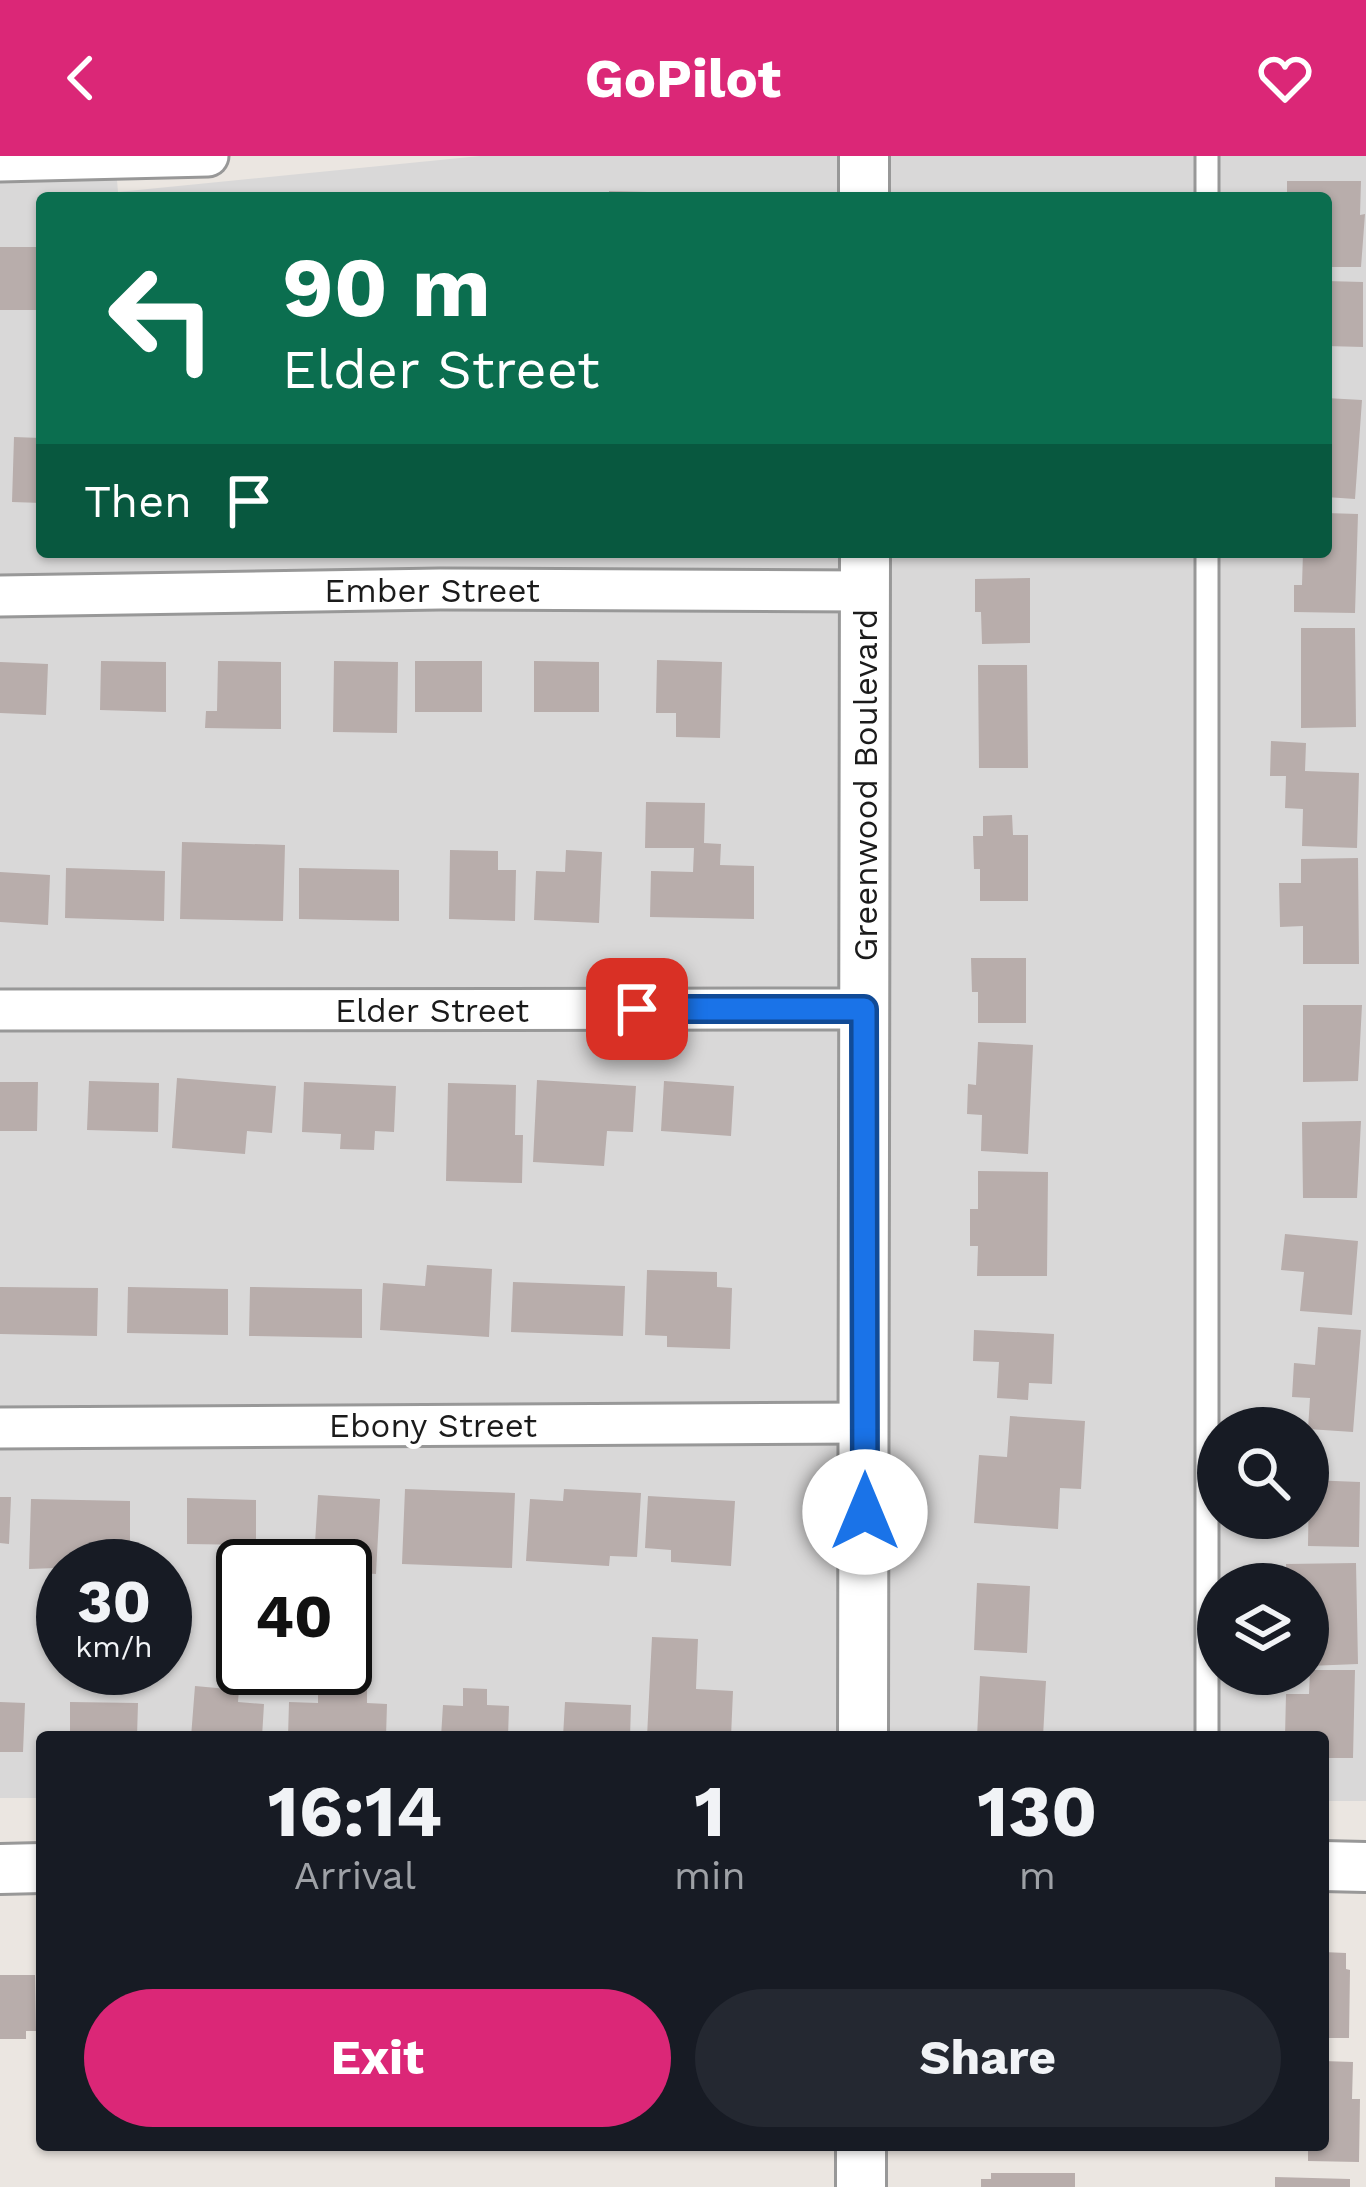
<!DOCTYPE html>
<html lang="en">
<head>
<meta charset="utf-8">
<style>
  body { margin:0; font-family:"Work Sans",sans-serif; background:#242831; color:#f1f3f6; height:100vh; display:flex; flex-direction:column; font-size:45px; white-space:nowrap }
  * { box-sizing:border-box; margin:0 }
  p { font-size:39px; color:#9ea1a6 }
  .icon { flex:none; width:66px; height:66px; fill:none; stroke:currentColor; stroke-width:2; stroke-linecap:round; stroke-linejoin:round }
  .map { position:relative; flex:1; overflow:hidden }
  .panel { position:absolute; left:36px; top:1575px; width:1293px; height:420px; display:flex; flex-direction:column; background:#171b24; border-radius:12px; box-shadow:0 3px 9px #0004 }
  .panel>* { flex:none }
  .hud { position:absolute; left:36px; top:36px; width:1296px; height:366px; border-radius:12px; box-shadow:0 3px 9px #0004; background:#0b6e4f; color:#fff; overflow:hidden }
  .fabs { position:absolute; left:1197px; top:1251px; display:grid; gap:24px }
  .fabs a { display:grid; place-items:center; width:132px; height:132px; border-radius:50%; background:#171b24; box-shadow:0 3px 9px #0004; font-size:60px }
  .speed { position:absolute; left:36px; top:1383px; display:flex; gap:24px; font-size:60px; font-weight:700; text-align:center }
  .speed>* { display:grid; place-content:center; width:156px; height:156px; border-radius:50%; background:#171b24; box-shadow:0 3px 9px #0004; line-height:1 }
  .speed small { font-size:30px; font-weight:400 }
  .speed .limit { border:6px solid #111; border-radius:18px; background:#fff; color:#111 }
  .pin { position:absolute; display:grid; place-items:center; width:102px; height:102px; color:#fff; margin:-51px; border-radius:24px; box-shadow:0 6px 18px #0006 }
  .me { position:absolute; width:132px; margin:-66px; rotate:0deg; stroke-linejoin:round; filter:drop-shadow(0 0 9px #0008) }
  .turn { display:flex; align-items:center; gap:42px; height:252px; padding:0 48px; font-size:54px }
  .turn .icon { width:156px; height:156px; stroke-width:2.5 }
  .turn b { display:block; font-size:84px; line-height:102px }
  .then { display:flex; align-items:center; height:114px; padding:0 48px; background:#0003; gap:24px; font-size:45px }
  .eta { display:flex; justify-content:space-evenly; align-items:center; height:204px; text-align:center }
  .eta b { font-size:72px; font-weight:700; line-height:84px }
  .button { display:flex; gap:24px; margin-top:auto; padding:24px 48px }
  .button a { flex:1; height:138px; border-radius:72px; background:#db2777; color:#fff; font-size:48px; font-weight:700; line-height:138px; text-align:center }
  .button a+a { background:#242831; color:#f1f3f6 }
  header { display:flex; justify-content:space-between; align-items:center; height:156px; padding:0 48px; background:#db2777; color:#fff; font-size:54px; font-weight:700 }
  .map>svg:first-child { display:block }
  .residential { fill:#d9d8d8; fill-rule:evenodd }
  .building { fill:#b8adab }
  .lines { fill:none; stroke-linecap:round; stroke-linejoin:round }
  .service-casing { stroke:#989898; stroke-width:27 }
  .minor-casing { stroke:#989898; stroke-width:45 }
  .tertiary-casing { stroke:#989898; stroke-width:54 }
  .service { stroke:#fff; stroke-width:21 }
  .minor { stroke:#fff; stroke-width:39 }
  .tertiary { stroke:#fff; stroke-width:48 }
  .route-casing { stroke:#114b97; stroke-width:30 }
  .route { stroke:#1a73e8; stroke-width:21 }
  .labels { text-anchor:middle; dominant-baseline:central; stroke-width:10; stroke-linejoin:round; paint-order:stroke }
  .street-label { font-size:33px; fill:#1b1b1b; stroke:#fff }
</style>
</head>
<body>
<header><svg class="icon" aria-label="back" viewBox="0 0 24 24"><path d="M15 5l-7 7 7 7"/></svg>GoPilot<svg class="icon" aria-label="heart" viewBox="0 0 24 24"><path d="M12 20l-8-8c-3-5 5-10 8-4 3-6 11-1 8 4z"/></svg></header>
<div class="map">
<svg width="1366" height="2031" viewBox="0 0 1366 2031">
  <rect width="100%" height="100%" fill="#ebe6e1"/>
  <!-- residential -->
  <path class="residential" d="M0,0H115L118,36L480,0H1366V1645H1323V1581H42V1642H0ZM42,42H1326V396H42ZM1218,1272H1308V1362H1218ZM63,1410H165V1512H63ZM243,1410H345V1512H243ZM1218,1428H1308V1518H1218Z"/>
  <!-- building -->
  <path class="building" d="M1287,25H1361L1360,59L1365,58L1361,111H1326V42H1287Z
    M609,35L724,38V42H609Z
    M0,91H42V154H0Z
    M1326,125L1363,126V191L1326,190Z
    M1326,242L1362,244L1355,343L1326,341Z
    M14,281L41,282L42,347L12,346Z
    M1326,357L1358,358L1355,457L1294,456V429H1302L1303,396H1326Z
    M1030,422V487L982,488L981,456H975V423Z
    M1301,472H1355L1356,571L1301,572Z
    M657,504L722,506L720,582L676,581V557H656Z
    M101,505L166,506V556L100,554Z
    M218,505L281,506V573L205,572L206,555H217Z
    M334,505L398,506L397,577L333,576Z
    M415,505H482V556H415Z
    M534,505L599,506V556H534Z
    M0,506L48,508L46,559L0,557Z
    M978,509H1027L1028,612H979Z
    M1271,585L1306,587L1305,615L1359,617L1357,692L1302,690L1303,653L1285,652L1286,620H1270Z
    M646,646L705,647L704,687L721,688L720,709L754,710V763L650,761L651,715L693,716L694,692H645Z
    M1012,659L1013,679H1028V745H980V713H974L973,680H983V660Z
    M182,686L285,689L283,765L180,763Z
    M450,694L498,695V714H516L515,765L449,763Z
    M566,694L602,696L599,767L534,764L536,715L565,716Z
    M1358,702L1359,808H1303V770L1280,771L1279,727H1301V703Z
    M66,712L165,715L164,765L65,762Z
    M299,712L399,714V765L299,763Z
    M0,716L50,719L48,769L0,766Z
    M971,802H1026V867H978V836H972Z
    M1303,849H1362L1358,925L1303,926Z
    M978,886L1033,889L1028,998L981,995L982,959L967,958L968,928L976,929Z
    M177,922L276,930L272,977L247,975L245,998L172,992Z
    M537,924L636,930L633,976L607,975L604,1010L533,1006Z
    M89,925L159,927L158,976L87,974Z
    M664,925L734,930L731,980L661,975Z
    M0,926H38L37,975H0Z
    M304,926L396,930L394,976L375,975L374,994L340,993L341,978L302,976Z
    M448,927L516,929L515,979H523L522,1027L446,1025Z
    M1361,965L1357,1042H1303L1302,966Z
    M978,1015L1048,1016L1047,1120H977L978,1090H970V1053H978Z
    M1285,1078L1358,1085L1352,1159L1300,1155L1304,1116L1281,1114Z
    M427,1109L492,1113L489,1181L380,1174L383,1127L425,1130Z
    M647,1114L717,1116V1131L732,1132L730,1193L667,1191V1180L645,1179Z
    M513,1126L625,1130L623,1180L511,1176Z
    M0,1131L98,1132L97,1180L0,1178Z
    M128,1131L228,1133V1179L127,1177Z
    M250,1131L362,1133V1182L249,1180Z
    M1318,1171L1361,1174L1353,1276L1308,1273L1310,1242L1292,1241L1294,1207L1315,1209Z
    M974,1174L1054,1178L1052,1228L1029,1227L1028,1244L997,1242L999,1206L973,1205Z
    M1010,1260L1085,1265L1081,1333L1060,1332L1058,1373L974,1367L979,1299L1007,1301Z
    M1309,1324L1360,1326L1359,1391L1308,1390Z
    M405,1333L515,1337L512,1412L402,1408Z
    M564,1333L641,1337L637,1401L610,1400L609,1410L526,1405L530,1343L563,1345Z
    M318,1339L380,1343L376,1418L345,1416V1410H280L281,1401L314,1403Z
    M648,1340L735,1345L731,1410L671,1406V1394L645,1392Z
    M0,1341H11L9,1388L0,1387Z
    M187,1342L256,1344V1389L187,1388Z
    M31,1343L130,1345V1390H110L109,1410L29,1413Z
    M1356,1407L1358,1508L1308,1510V1428H1287L1286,1408Z
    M977,1427L1030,1430L1027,1497L974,1494Z
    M652,1481L698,1483L696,1533L733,1535L731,1581H647Z
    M281,1512L367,1514V1547L387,1548L386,1581H288L289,1546L318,1547V1533L342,1534V1522L280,1520Z
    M1310,1514H1355L1353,1602H1323V1581H1285L1286,1538H1309Z
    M980,1520L1046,1525L1043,1581H977Z
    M195,1530L239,1534L238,1546L264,1548L262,1581H191Z
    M463,1532L487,1533V1549L509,1550L508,1581H441L443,1549L463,1550Z
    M0,1546L25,1547L23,1596H0Z
    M70,1546L138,1547L137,1581H70Z
    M565,1546L631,1549L630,1581H563Z
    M1323,1796L1346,1797V1813L1350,1814L1349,1882H1323Z
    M0,1819H35L36,1875H26V1883H0Z
    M1323,1905L1353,1906L1352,1943H1360L1359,2006L1308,2005V1989H1323Z
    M991,2017H1075V2031H981V2023H991Z
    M1275,2021L1350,2023V2031H1275Z"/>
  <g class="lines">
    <!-- service casing -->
    <g class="service-casing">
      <path id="service" d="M1207,42V0
        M1207,1581V396"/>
    </g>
    <!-- minor casing -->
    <g class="minor-casing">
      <path id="minor" d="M0,5L208,0
        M0,440L440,433L865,435
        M0,854L864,853
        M0,1272L866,1267"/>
    </g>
    <!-- tertiary casing -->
    <g class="tertiary-casing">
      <path id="tertiary" d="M864,0V42
        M863,1581L865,396
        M1323,1710L1366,1711
        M0,1713L42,1712
        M861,2031V1989"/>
    </g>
    <!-- service -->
    <use href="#service" class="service"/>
    <!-- minor -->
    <use href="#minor" class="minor"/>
    <!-- tertiary -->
    <use href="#tertiary" class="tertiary"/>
  </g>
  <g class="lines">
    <!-- route casing -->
    <g class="route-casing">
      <path id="route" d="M637,853H864L865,1356"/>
    </g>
    <!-- route -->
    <use href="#route" class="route"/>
  </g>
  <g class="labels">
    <!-- street labels -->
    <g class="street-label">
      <text x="432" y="434">Ember Street</text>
      <text transform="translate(865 629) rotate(-90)">Greenwood Boulevard</text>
      <text x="432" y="854">Elder Street</text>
      <text x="433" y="1269">Ebony Street</text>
    </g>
  </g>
</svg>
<div class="fabs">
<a><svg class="icon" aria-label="search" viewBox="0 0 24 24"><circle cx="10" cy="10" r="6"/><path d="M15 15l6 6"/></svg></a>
<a><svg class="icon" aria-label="layers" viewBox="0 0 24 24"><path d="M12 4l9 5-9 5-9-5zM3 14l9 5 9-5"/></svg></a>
</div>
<div class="speed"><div>30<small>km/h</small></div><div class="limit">40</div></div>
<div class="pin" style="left:637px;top:853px;background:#d93025"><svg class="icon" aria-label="arrive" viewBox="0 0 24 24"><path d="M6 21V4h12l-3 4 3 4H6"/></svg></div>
<svg class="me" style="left:865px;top:1356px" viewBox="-20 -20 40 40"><circle r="19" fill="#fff"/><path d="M0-13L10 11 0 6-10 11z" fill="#1a73e8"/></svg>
<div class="hud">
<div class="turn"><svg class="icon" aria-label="left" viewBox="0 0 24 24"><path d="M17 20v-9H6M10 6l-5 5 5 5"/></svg><div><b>90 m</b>Elder Street</div></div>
<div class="then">Then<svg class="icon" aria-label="arrive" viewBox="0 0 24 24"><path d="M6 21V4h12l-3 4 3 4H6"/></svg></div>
</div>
<section class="panel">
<div class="eta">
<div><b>16:14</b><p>Arrival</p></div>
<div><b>1</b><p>min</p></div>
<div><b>130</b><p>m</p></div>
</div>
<div class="button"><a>Exit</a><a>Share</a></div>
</section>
</div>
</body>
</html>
